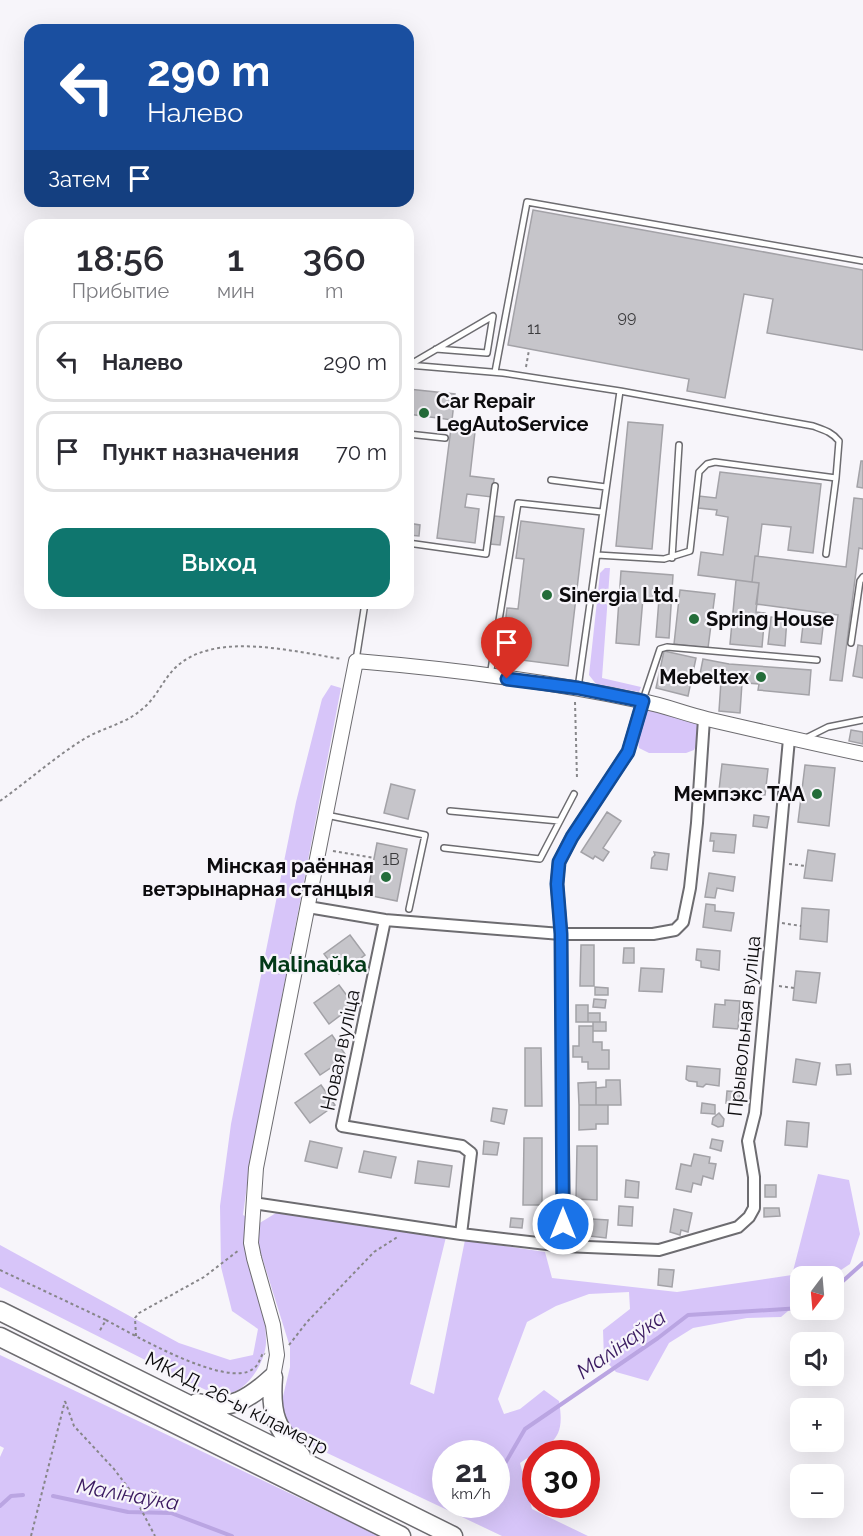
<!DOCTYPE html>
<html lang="ru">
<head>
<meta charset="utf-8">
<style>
  body { margin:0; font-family:Raleway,sans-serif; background:#f7f7f7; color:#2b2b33; height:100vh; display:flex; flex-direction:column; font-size:22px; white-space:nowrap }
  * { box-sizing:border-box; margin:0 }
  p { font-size:20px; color:#7c7c81 }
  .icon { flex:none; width:33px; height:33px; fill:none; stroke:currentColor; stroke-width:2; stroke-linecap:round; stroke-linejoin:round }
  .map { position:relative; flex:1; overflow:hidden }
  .sheet { position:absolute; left:24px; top:219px; width:390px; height:390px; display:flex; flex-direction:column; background:#fff; border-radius:18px; box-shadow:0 6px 24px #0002 }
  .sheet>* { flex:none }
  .guide { position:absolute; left:24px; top:24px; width:390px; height:183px; border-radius:18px; box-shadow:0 6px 24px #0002; background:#1a4fa0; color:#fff; overflow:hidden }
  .needle { width:39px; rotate:196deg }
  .fabs { position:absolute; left:790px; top:1266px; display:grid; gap:12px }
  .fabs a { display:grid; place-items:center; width:54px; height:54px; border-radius:12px; background:#fff; box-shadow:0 6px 24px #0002; font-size:30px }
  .speed { position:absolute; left:432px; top:1440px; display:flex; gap:12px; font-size:30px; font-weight:700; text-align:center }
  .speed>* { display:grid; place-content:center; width:78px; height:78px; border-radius:50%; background:#fff; box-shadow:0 6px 24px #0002; line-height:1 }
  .speed small { font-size:15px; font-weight:400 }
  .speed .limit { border:9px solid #d22; background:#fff; color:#111 }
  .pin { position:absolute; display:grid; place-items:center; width:51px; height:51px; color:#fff; margin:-62px -26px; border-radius:50% 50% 50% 0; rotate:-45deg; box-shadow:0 0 6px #0007 }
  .pin .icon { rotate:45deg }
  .me { position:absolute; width:66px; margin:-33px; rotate:0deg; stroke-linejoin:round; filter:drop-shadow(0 0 4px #0008) }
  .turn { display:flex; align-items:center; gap:21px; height:126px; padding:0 24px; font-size:27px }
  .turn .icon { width:78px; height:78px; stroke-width:2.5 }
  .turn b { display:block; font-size:42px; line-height:51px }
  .then { display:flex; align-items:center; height:57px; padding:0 24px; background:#0003; gap:12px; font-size:22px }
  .eta { display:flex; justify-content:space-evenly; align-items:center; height:102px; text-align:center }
  .eta b { font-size:36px; font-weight:600; line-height:42px }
  .cta { display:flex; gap:12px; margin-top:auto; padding:12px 24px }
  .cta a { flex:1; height:69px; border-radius:18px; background:#0f766e; color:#fff; font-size:24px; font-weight:600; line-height:69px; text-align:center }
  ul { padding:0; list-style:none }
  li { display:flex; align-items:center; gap:18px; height:81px; margin:0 12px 9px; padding:0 12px; border:3px solid #e1e1e2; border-radius:18px }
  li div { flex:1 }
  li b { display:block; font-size:22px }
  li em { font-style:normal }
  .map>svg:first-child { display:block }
  .green { fill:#d7c5f9; fill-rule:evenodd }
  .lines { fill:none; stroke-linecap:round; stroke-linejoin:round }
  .stream { stroke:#baa5e2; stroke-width:4 }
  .building { fill:#c6c5ca; stroke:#a3a2a7; stroke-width:1.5 }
  .service-casing { stroke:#6d6c70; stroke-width:8 }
  .minor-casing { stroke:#6d6c70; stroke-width:14 }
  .tertiary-casing { stroke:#6d6c70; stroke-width:16 }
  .trunk-casing { stroke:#6d6c70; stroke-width:21 }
  .path { stroke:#878689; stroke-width:2; stroke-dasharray:3 3; stroke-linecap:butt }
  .service { stroke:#fff; stroke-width:5 }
  .minor { stroke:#fff; stroke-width:10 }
  .tertiary { stroke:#fff; stroke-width:14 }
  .trunk { stroke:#fff; stroke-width:18 }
  .route-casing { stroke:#114b97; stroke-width:15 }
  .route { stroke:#1a73e8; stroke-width:10 }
  .poi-dot { fill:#246d3a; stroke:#f7f5fa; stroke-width:2 }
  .labels { text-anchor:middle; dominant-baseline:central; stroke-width:4.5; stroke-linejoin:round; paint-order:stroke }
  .number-label { font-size:16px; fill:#3a3a3c }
  .poi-label { font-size:20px; font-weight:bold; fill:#0c0b0d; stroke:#f7f5fa; text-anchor:start }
  .street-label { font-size:20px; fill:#0c0b0d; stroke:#f7f5fa }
  .water-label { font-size:21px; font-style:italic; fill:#3a1a60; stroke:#f7f5fa }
  .quarter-label { font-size:22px; font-weight:bold; fill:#033917; stroke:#f7f5fa }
</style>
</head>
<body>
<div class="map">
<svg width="863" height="1536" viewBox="0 0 863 1536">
  <rect width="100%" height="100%" fill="#f7f5fa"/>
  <!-- green -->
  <path class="green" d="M605,568H610L602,678L641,687L639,692L596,684L589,675L600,573Z
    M331,685L341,688L250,1163L243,1215L247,1217C248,1232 249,1248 252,1263C257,1288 266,1314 266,1340C267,1360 247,1394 224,1394C212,1394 200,1387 189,1382L0,1287V1245L179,1343L230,1360L253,1355L258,1329L232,1311L221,1267L220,1206L231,1124L296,802L322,699Z
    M649,708L693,721L699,726L697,744L694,750L686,753H649L639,748C636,734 640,719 649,708Z
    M818,1174L849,1180L860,1234L850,1264L832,1276H801V1300L781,1317L747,1318L693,1328L669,1343L648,1381L616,1372L604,1359L603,1330L630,1309L629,1292L589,1294L556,1306L527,1322L498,1399L504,1414L520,1409L544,1390L559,1401C566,1443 551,1442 520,1463L532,1509L588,1536H502L304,1442L291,1431L280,1409L290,1367V1347L257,1241L258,1224L276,1213L446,1237L410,1384L434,1394L465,1240L545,1252L552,1278L677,1292L792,1275ZM446,1454H496V1504H446Z
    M0,1355L379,1536H0V1457L4,1448L0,1446Z"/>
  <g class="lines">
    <!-- stream -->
    <path class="stream" d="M834,1289L863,1263
      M496,1479L525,1429L658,1338L688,1315L801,1308
      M53,1496L128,1512L171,1513L232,1536
      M0,1506L11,1496L23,1495"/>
  </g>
  <!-- building -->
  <path class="building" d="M533,210L863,270V350L767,333L773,299L744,294L725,398L687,391L689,379L508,345Z
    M408,389L455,394L452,420L408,414Z
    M452,420L476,423L470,476L494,479L492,497L467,494L465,507L479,509L475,543L437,538Z
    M628,422L663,425L652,549L616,546Z
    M861,461H863V488L857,487Z
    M720,472L821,484L813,553L788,550L791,527L762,524L758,556H755L752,582L698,575L701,552L723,555L728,517L716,515L717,510L698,508L699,496L716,498Z
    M854,498L863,499V549L859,548L842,681L830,680L838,615L756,604L759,583L752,582L755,556L846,567Z
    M494,516L504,517L500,545L490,544Z
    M521,521L584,529L568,666L498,657L502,624L505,625L507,608L518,609L524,559L516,558Z
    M408,523L420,525L419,536L408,535Z
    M621,571L673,575L669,638L656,637L659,599L643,598L639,645L616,643Z
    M736,580L759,583L756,612L765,613L762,647L730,644Z
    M680,590L715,594L708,648L674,644Z
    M771,617L787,618L785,646L768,644Z
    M803,625L823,627L821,644L801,642Z
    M858,645L863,646V678L853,676Z
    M664,651L696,658L688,696L656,688Z
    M703,659L729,664L811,670L809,695L758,690L759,684L721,681L700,674Z
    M721,681L742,683L740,713L719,711Z
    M851,730L863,732V744L849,741Z
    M722,764L768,769L765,795L719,790Z
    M805,765L835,768L829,826L798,822Z
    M391,784L415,790L408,819L384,813Z
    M607,812L621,821L603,848L609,852L603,861L595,856L593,859L581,852Z
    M754,815L769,817L767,828L753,826Z
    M711,833L736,835L734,853L713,851L714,841H710Z
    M377,843L407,849L397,901L367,895Z
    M808,850L835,854L832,881L804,878Z
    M654,852L669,854L667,870L651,868L652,858L655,855Z
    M709,873L735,877L733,891L717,888L715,898L705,897Z
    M706,904L715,905V911L734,913L731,931L703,927Z
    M802,908L829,910L827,942L800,939Z
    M350,935L365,955L339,974L324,954Z
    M581,945H594V986H580Z
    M624,948H634V963H623Z
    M697,949L720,951L719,970L701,967V961L696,960Z
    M641,968L664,969L662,992L639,991Z
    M796,971L820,973L816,1003L793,1000Z
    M339,985L354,1005L329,1024L314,1003Z
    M595,987L608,988V995H595Z
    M594,999L606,1000L605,1008L593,1007Z
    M725,1000L740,1001L738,1029L713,1027L715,1004L725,1005Z
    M576,1005H588V1022H576Z
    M588,1013H600V1022H588Z
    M593,1022H606V1031H593Z
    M579,1026H593V1042H602V1050H609V1069H588V1062H582V1057H573V1046H579Z
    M332,1035L347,1057L320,1075L305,1054Z
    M525,1048H541L542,1106H525Z
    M796,1059L820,1063L816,1085L793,1082Z
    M850,1064L851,1074L837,1075L836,1065Z
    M687,1066L720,1069L719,1086L706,1084L703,1087L697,1086V1082L689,1081L686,1079Z
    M606,1080H620L621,1105H596V1088L606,1087Z
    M596,1082V1105H579L578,1083Z
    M321,1085L335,1105L310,1123L295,1103Z
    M727,1091L740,1092L739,1105L726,1103Z
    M702,1103L715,1105V1114L701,1113Z
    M579,1105H608V1124H596V1129L579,1130Z
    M493,1108L507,1110L504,1124L491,1121Z
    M719,1113L724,1119L723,1126L718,1127L712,1124L713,1118Z
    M787,1121L809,1123L807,1147L785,1145Z
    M524,1138H542V1205H523Z
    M712,1139L723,1141L721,1151L710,1148Z
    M310,1141L342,1148L337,1168L305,1161Z
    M484,1141L499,1143L497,1155L483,1154Z
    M577,1146H597V1200L576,1199Z
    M364,1151L396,1157L391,1178L359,1172Z
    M694,1154L710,1157L709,1163L716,1164L713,1179L703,1176L701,1185L693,1183L691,1192L676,1189L681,1164L691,1166Z
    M418,1161L452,1166L449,1187L415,1183Z
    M626,1180L639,1182L638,1198L625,1197Z
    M765,1185H776V1197H765Z
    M619,1206L633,1207L632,1226L618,1225Z
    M764,1208H779L780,1216L764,1217Z
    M674,1209L692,1213L688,1232L681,1230L680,1235L670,1232Z
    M511,1218L523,1219L522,1228L510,1227Z
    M592,1219L608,1220L606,1238L590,1236Z
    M659,1269L674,1270L672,1287L658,1285Z"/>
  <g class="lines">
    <!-- service casing -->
    <g class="service-casing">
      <path id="service" d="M411,364L493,316L487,353L436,349
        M408,365L503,373L620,391L813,426C824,430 832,432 839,441L836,478L826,554
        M495,372L527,202L863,261
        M408,434L445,438
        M551,480L606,487
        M408,543L486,554L495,486
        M597,555L664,559L690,551L699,472L707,464L715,462L836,478
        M672,558L679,445
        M851,643L860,581L863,577
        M356,660L365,603
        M490,676L518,503L602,512
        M578,688L620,391
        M643,700L660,649L667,647L817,660
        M808,737L828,727L863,720
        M450,811L559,821
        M326,815L425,835L409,909
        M444,848L540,859L574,794"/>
    </g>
    <!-- minor casing -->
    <g class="minor-casing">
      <path id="minor" d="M643,701L628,752L572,837L559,862L557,884L561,934L564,1246L659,1250L738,1227L749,1217L754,1208V1177L748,1141L755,1113L789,739
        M308,907L385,920L561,934H653L675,930L683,922L690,888L697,823L704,719
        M385,920L342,1126L462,1146L471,1153L461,1234
        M253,1203L461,1234L564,1246"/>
    </g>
    <!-- tertiary casing -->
    <g class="tertiary-casing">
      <path id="tertiary" d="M273,1377L277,1355L273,1325L254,1258L251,1243L256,1168L356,661C451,669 548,681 641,701C664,705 685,714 707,719C759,731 811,743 863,754"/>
    </g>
    <!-- trunk casing -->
    <g class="trunk-casing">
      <path id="trunk" d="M0,1311L453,1536
        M0,1337L401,1536
        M273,1377C270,1415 276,1428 301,1456
        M197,1403C231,1411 249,1399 273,1377"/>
    </g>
    <!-- path -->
    <path class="path" d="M526,367L529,350
      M575,702L577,779
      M0,801C28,781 55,757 84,739C102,728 125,724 141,710C156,699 162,681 175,668C214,630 294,652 342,659
      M333,851L374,858
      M789,864L806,866
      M782,923L801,926
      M779,986L794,988
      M0,1270L106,1320L99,1332
      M106,1320C132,1334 227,1389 253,1369C258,1366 260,1359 263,1353L265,1354
      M136,1336L135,1318L139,1313L204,1277L239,1250
      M289,1345L307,1322L374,1252L399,1236
      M65,1401L74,1426L114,1469L133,1494L155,1536
      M31,1536L65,1401"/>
    <!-- service -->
    <use href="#service" class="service"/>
    <!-- minor -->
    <use href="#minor" class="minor"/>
    <!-- tertiary -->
    <use href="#tertiary" class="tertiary"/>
    <!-- trunk -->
    <use href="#trunk" class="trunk"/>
  </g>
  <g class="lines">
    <!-- route casing -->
    <g class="route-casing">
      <path id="route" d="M507,679L578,688L643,701L628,752L572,837L559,862L557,884L561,934L563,1224"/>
    </g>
    <!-- route -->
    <use href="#route" class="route"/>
  </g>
  <!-- markers -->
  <g class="poi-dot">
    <circle cx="424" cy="413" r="6"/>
    <circle cx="547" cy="595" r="6"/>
    <circle cx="694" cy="619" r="6"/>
    <circle cx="761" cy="677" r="6"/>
    <circle cx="817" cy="794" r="6"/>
    <circle cx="386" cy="877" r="6"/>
  </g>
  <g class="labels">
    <!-- number labels -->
    <g class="number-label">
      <text x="627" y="316">99</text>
      <text x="534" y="328">11</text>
      <text x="391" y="859">1В</text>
    </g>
    <!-- poi labels -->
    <g class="poi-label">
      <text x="436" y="401">Car Repair<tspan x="436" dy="23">LegAutoService</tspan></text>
      <text x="559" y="595">Sinergia Ltd.</text>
      <text x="706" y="619">Spring House</text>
      <text x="749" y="677" text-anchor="end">Mebeltex</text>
      <text x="805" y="794" text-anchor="end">Мемпэкс ТАА</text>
      <text x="374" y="866" text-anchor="end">Мінская раённая<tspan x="374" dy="23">ветэрынарная станцыя</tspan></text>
    </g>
    <!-- street labels -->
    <g class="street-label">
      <text transform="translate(744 1026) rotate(-84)">Прывольная вуліца</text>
      <text transform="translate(340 1050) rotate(-78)">Новая вуліца</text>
      <text transform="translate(237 1403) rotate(27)">МКАД, 26-ы кіламетр</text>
    </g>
    <!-- water labels -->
    <g class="water-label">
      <text transform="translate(621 1344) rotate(-35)">Малінаўка</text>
      <text transform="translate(128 1494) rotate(10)">Малінаўка</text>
    </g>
    <!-- quarter labels -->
    <g class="quarter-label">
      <text x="313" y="964">Malinaŭka</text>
    </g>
  </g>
</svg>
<div class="fabs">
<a><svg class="needle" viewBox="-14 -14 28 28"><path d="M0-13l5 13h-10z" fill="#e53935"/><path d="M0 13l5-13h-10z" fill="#7c7c81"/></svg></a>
<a><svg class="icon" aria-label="sound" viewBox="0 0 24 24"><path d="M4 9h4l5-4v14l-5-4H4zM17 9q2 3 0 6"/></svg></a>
<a>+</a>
<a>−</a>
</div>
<div class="speed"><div>21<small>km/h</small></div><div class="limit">30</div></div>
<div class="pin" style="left:507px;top:679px;background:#d93025"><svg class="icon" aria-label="arrive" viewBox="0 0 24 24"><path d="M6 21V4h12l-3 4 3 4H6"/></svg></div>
<svg class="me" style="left:563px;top:1224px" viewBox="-20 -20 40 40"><circle r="17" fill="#1a73e8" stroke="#fff" stroke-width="3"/><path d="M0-11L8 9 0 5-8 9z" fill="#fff"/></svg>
<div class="guide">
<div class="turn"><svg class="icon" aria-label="left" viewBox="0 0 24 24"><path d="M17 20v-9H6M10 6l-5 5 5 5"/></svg><div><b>290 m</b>Налево</div></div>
<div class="then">Затем<svg class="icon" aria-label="arrive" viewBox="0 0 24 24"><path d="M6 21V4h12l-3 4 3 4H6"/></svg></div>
</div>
<section class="sheet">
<div class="eta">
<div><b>18:56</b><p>Прибытие</p></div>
<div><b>1</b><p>мин</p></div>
<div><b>360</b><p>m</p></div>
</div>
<ul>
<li><svg class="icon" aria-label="left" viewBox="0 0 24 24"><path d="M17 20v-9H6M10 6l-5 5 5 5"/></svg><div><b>Налево</b></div><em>290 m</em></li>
<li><svg class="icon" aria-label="arrive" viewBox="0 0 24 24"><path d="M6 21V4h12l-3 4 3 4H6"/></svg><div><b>Пункт назначения</b></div><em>70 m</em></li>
</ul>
<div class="cta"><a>Выход</a></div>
</section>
</div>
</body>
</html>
